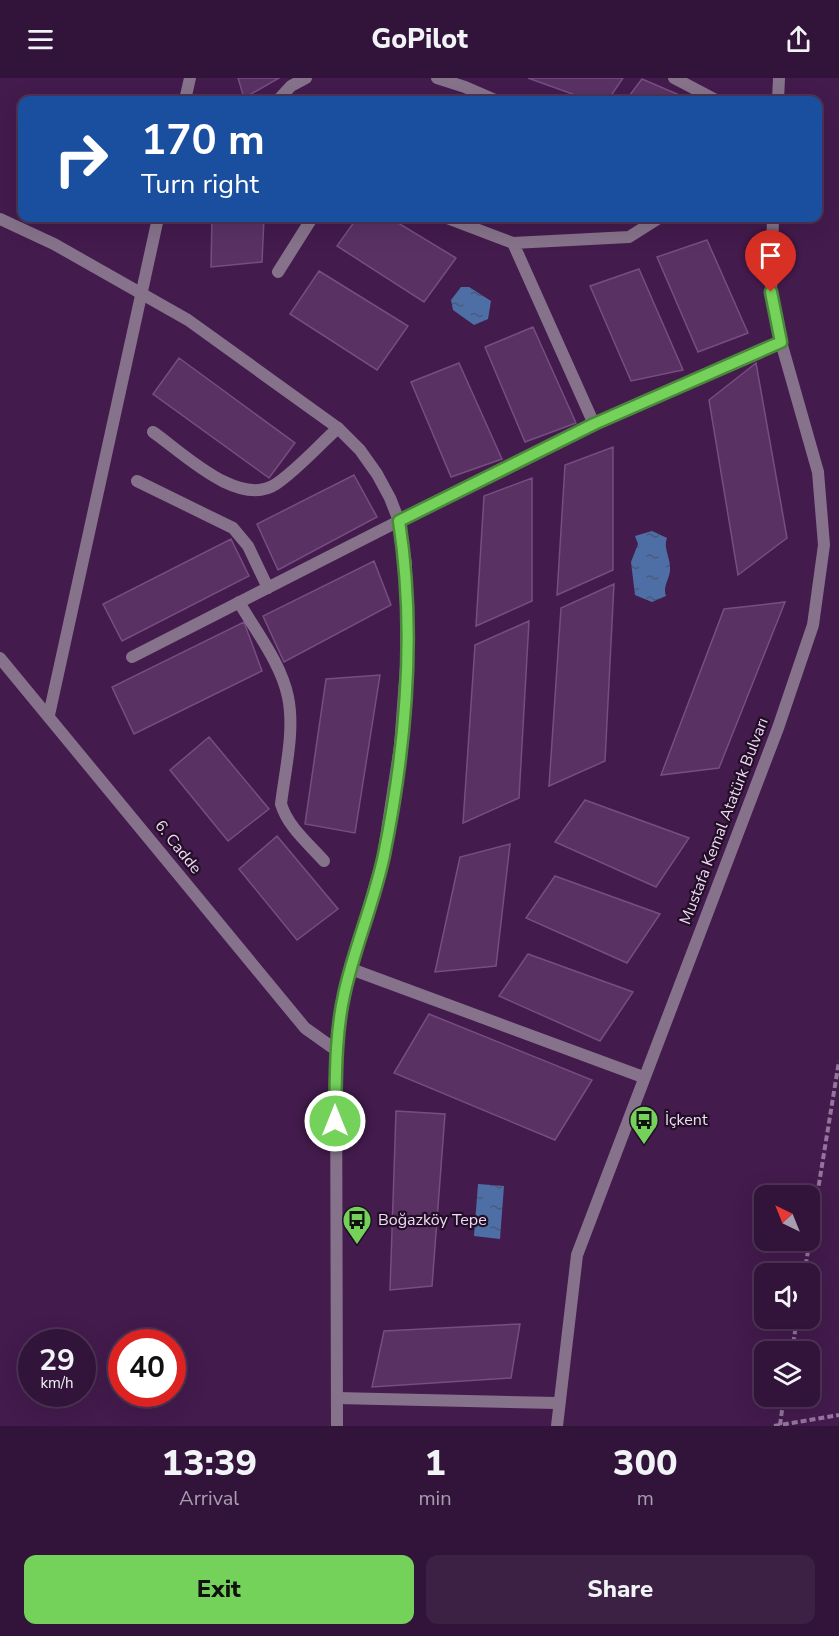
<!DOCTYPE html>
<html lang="en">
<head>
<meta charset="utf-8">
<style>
  body { margin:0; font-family:"Nunito Sans",sans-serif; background:#3d2145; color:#f1f3f6; height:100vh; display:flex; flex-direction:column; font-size:22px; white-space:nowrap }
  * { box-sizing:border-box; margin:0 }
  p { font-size:20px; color:#a89eaf }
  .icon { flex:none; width:33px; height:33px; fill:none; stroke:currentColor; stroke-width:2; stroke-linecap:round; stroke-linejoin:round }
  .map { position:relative; height:1348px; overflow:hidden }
  .panel { display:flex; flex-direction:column; background:#32143a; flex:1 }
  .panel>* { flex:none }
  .guide { position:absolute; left:18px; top:18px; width:804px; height:126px; border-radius:12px; box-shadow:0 6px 24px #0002,0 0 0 2px #4d3354; background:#1a4fa0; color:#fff; overflow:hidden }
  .needle { width:39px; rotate:317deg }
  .buttons { position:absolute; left:754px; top:1107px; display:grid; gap:12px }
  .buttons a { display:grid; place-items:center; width:66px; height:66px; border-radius:12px; background:#32143a; box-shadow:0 6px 24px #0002,0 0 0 2px #4d3354; font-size:30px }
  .speed { position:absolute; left:18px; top:1251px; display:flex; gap:12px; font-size:30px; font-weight:700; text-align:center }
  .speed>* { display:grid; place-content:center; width:78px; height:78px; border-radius:50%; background:#32143a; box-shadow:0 6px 24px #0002,0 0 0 2px #4d3354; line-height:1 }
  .speed small { font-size:15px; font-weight:400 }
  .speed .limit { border:9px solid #d22; background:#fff; color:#111 }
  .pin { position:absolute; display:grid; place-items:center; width:51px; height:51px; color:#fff; margin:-62px -26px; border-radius:50% 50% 50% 0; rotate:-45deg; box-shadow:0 0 6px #0007 }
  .pin .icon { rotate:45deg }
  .me { position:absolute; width:66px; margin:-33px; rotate:0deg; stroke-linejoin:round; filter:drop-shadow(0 0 4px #0008) }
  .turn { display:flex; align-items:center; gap:21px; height:126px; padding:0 24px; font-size:27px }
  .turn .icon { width:78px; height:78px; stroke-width:2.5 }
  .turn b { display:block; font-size:42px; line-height:51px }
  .eta { display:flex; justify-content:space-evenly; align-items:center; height:102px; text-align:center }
  .eta b { font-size:36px; font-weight:800; line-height:42px }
  .primary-button { display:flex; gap:12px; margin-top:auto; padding:12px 24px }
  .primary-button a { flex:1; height:69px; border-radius:12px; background:#74d25b; color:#111; font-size:24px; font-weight:800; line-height:69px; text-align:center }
  .primary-button a+a { background:#3d2145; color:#f1f3f6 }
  header { display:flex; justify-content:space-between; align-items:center; height:78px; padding:0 24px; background:#32143a; font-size:27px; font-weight:800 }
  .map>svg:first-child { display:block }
  .water { fill:url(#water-ripples) }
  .building { fill:#593263; stroke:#784d82; stroke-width:1.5 }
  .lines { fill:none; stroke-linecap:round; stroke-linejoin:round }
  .path { stroke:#94749c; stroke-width:4; stroke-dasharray:6 3; stroke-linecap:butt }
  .service { stroke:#86738b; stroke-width:12 }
  .minor { stroke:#86738b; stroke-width:12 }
  .tertiary { stroke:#86738b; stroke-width:12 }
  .route-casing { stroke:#4b883b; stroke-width:15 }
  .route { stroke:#74d25b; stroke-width:10 }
  .labels { text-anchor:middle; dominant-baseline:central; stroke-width:4.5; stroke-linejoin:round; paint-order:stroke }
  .street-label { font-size:16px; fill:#f1d9f7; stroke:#210f25 }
  .poi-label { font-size:16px; fill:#f1d9f7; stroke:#210f25; text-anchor:start }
</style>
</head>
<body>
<header><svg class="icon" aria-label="menu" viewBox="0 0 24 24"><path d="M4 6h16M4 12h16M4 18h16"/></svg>GoPilot<svg class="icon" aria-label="share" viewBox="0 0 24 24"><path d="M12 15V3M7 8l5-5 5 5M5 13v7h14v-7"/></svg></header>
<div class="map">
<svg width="839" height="1348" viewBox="0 0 839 1348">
  <defs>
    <pattern id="water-ripples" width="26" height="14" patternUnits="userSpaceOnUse" patternTransform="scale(1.5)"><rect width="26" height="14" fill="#4e6fa5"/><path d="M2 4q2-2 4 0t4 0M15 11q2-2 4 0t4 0" fill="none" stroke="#4b5a7c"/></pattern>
  </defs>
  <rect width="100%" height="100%" fill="#431b4d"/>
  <!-- water -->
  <path class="water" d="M461,209H469L491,223L488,241L474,247L453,232L451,222Z
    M652,453L667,460C663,469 670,479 670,489C671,500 662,508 666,518L652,524L635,517L631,484L638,466L635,458Z
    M478,1106L504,1108L500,1161L474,1158Z"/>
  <!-- building -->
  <path class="building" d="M238,0H279L244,20Z
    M528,0H623L608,22H589Z
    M642,1L691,22H626Z
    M212,140H264L262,184L211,189Z
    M357,140H390L456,180L424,224L337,168Z
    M707,162L748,255L698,274L657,179Z
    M639,191L683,292L631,303L590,208Z
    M319,193L408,248L377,292L290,236Z
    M533,249L576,345L525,364L485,269Z
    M179,280L295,365L269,400L153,316Z
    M459,285L502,381L451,399L411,304Z
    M756,285L787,460L738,497L709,322Z
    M613,369V492L557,517L565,387Z
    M354,397L377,439L278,492L257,446Z
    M532,400V523L476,548L484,418Z
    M231,461L249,498L122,563L103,526Z
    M374,483L391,527L284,584L263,538Z
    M614,506L605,683L549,708L561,530Z
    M785,524L719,690L661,697L724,531Z
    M529,543L519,720L463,745L475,567Z
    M244,544L262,593L134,656L112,609Z
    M380,597L355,755L305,746L326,601Z
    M209,659L269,731L228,763L170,692Z
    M585,722L689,760L656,809L555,764Z
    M277,758L338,831L297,862L239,791Z
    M510,766L496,888L435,894L460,779Z
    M555,798L660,836L627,885L526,840Z
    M528,876L633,914L600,963L499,918Z
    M429,936L592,1002L555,1062L394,995Z
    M396,1033L445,1036L432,1208L390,1212Z
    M520,1246L511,1300L372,1309L384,1253Z"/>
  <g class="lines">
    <!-- path -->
    <path class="path" d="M810,1161L839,983
      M804,1196L810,1162
      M792,1274L797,1240
      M780,1347L784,1318
      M774,1348L839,1337"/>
    <!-- service -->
    <path class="service" d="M153,354C182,374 239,431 276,406C298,391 318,368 338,350
      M137,403L233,450L248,468L268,510
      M239,524C256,554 281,585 288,619C295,653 285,692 281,726C288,749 308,765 324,783
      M132,579L399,443"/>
    <!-- minor -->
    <path class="minor" d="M437,0L465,9L495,22
      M674,0L716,22
      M185,22L190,0
      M278,22L291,8L306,0
      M447,140L513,165L629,159L659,140
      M513,165L594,346
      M278,194L312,140
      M399,443L594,346L781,264
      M0,580L305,950L336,972
      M49,637L158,140
      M351,891L643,999
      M337,1320L557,1325"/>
    <!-- tertiary -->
    <path class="tertiary" d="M778,22L779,0
      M0,141L54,166L188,242L338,350L360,372L377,396L390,420L399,443L406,486V588L400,668L383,779L344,917L336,972L337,1348
      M557,1348L577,1177L778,650L813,547L824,467L818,394L781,264L771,214L773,140"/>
  </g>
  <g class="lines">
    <!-- route casing -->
    <g class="route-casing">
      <path id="route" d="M335,1043C336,1001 335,958 344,917C354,870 374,825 384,777C406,669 416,552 399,443L594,346L781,264L771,214"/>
    </g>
    <!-- route -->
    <use href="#route" class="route"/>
  </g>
  <!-- icons -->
  <defs>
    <g id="bus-pin" transform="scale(1.5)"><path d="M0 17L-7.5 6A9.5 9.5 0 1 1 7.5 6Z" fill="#74d25b" stroke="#210f25"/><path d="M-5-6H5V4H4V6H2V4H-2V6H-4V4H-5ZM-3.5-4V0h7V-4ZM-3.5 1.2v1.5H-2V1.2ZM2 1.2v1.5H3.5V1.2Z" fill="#111"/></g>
  </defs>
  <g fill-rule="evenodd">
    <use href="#bus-pin" x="644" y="1042"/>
    <use href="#bus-pin" x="357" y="1142"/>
  </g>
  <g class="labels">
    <!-- street labels -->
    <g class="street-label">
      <text transform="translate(724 743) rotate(-69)">Mustafa Kemal Atatürk Bulvarı</text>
      <text transform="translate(178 769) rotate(51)">6. Cadde</text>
    </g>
    <!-- poi labels -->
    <g class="poi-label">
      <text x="665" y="1042">İçkent</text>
      <text x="378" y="1142">Boğazköy Tepe</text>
    </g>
  </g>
</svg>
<div class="buttons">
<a><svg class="needle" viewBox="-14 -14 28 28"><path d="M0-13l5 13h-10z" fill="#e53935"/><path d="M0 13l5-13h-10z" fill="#a89eaf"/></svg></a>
<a><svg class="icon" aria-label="sound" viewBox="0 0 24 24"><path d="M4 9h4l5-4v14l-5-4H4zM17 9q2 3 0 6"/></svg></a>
<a><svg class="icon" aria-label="layers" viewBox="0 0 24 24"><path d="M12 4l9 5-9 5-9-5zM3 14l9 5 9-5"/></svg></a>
</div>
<div class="speed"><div>29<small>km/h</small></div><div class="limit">40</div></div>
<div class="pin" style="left:771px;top:214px;background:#d93025"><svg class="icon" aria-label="arrive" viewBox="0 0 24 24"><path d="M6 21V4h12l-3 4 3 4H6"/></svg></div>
<svg class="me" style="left:335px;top:1043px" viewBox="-20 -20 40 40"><circle r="17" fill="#74d25b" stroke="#fff" stroke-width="3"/><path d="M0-11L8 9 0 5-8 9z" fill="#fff"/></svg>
<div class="guide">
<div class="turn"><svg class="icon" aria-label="right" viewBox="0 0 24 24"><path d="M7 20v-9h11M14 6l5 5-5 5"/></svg><div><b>170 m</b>Turn right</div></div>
</div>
</div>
<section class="panel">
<div class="eta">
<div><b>13:39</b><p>Arrival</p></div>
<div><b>1</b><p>min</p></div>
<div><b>300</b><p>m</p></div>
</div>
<div class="primary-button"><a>Exit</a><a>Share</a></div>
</section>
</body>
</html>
